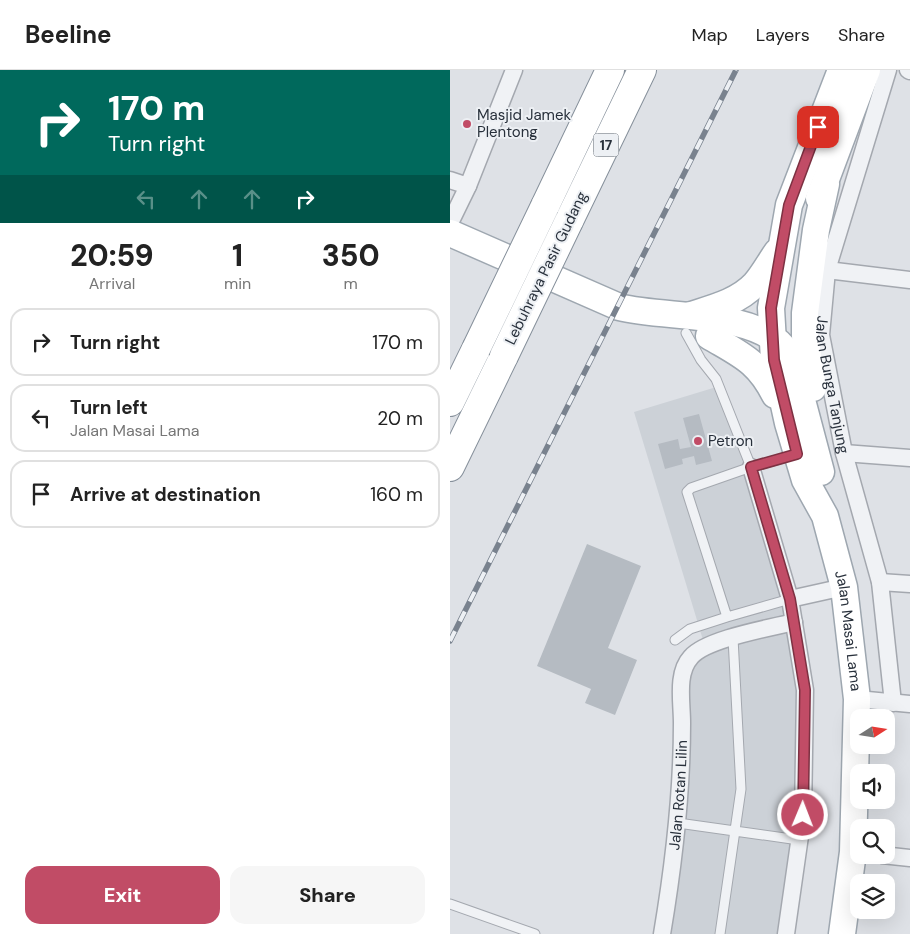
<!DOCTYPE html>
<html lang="en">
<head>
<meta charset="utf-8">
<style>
  body { margin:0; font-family:"DM Sans",sans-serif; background:#f6f6f6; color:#222; height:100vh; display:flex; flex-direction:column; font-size:19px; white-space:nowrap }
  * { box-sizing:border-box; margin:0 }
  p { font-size:16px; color:#767676 }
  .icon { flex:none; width:28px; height:28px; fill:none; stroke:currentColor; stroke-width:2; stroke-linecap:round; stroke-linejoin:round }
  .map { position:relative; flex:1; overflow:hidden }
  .details { display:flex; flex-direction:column; background:#fff; width:450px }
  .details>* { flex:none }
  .top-card { background:#00695c; color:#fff; overflow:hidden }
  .needle { width:32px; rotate:78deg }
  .fabs { position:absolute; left:400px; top:639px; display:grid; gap:10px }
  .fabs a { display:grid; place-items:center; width:45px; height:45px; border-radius:10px; background:#fff; box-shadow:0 5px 20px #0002; font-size:25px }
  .pin { position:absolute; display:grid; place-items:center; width:42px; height:42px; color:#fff; margin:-21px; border-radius:10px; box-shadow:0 2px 8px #0006 }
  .me { position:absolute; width:55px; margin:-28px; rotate:1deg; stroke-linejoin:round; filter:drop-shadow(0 0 4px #0008) }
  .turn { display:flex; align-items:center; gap:18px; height:105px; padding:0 25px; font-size:22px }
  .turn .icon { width:65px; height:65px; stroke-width:2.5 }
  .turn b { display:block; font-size:35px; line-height:42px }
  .lanes { display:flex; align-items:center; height:48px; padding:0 25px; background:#0003; justify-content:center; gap:25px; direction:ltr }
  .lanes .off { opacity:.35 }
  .eta { display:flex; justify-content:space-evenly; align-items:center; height:85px; text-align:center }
  .eta b { font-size:30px; font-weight:800; line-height:35px }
  .button { display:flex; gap:10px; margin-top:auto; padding:10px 25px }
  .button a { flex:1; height:58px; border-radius:15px; background:#c14c66; color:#fff; font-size:20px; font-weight:800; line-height:58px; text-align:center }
  .button a+a { background:#f6f6f6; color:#222 }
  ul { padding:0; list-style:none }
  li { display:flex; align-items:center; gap:15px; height:68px; margin:0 10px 8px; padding:0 15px; border:2px solid #e0e0e0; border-radius:15px }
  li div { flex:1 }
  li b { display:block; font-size:19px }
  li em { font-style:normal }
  header { display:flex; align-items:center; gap:30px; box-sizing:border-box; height:70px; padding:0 25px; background:#fff; border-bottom:1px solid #e0e0e0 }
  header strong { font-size:24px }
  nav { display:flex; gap:28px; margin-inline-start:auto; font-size:18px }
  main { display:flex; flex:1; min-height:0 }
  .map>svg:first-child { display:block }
  .built { fill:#ccd1d7 }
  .building { fill:#b5bbc2 }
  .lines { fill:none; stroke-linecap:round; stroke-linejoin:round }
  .service-casing { stroke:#a4a8af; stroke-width:11 }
  .minor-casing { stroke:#a4a8af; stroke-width:19 }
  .primary-casing { stroke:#9ea7b0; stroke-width:29 }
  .trunk-casing { stroke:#86909b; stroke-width:30 }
  .service { stroke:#f0f2f5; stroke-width:9 }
  .minor { stroke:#f0f2f5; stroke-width:16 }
  .primary { stroke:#fff; stroke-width:26 }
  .trunk { stroke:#fff; stroke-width:28 }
  .rail-casing { stroke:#79828e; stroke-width:5.5 }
  .rail { stroke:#edf0f4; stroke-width:4; stroke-dasharray:11; stroke-linecap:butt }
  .trunk-bridge-casing { stroke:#86909b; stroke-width:30; stroke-linecap:butt }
  .trunk-bridge { stroke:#fff; stroke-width:28 }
  .route-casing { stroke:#7d3142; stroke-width:12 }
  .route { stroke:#c14c66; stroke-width:9 }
  .poi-dot { fill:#c14c66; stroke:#edf0f4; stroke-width:2 }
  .labels { text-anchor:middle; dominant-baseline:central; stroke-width:4; stroke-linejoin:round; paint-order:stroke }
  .shield { fill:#edf0f4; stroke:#636a72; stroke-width:1 }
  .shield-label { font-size:14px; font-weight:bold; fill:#28303b }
  .poi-label { font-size:15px; fill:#28303b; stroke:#edf0f4; text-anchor:start }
  .street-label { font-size:15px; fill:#28303b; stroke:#edf0f4 }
</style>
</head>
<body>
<header>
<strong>Beeline</strong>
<nav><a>Map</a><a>Layers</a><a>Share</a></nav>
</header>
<main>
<section class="details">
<div class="top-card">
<div class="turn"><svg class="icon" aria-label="right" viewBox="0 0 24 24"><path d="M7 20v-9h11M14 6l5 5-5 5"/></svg><div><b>170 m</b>Turn right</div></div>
<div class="lanes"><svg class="icon off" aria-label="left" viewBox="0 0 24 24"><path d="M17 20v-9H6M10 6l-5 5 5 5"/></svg><svg class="icon off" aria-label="ahead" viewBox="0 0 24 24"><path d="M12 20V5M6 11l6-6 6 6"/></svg><svg class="icon off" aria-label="ahead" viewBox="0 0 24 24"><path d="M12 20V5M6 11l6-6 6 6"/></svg><svg class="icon" aria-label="right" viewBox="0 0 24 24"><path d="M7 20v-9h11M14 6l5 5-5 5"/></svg></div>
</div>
<div class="eta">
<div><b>20:59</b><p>Arrival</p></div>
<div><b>1</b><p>min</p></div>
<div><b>350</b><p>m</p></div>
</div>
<ul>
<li><svg class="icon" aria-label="right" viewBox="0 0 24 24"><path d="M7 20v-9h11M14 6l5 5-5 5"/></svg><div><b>Turn right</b></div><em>170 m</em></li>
<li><svg class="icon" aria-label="left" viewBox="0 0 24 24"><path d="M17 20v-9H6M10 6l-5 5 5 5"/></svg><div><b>Turn left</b><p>Jalan Masai Lama</p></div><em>20 m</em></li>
<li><svg class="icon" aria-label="arrive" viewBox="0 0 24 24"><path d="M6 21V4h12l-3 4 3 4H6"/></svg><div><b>Arrive at destination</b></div><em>160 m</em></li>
</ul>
<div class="button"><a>Exit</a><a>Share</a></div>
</section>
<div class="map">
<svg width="460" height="864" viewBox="0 0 460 864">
  <rect width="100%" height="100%" fill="#dee1e6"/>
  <!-- built -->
  <path class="built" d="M273,315L308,403L361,622L342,864H207L227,709L226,604L253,570L184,342Z"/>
  <!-- building -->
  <path class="building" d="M249,344L262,391L246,395L244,386L232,389L233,394L215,399L208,374L228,369L230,379L241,377L233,348Z
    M137,474L191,496L158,578L187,590L165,645L135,633L141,619L87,596Z"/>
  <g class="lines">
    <!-- service casing -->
    <g class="service-casing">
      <path id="service" d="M236,263L251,290L266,309L301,397
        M340,529L277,547L237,422L241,418L301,397L345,385
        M225,570L240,559L277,547
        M228,753L349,770
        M0,834L85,864
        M270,864L291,719L283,568"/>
    </g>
    <!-- minor casing -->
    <g class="minor-casing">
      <g id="minor">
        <path id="s1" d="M438,0L377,200L371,265L394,383L430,512L443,633"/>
        <path d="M458,0L460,1"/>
        <path d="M0,110L18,116"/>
        <path d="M0,153L18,116L64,0"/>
        <path d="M377,200L460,210"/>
        <path d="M394,383L460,388"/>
        <path d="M301,397L340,529L355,620L353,745L336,864"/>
        <path d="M430,512L460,514"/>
        <path d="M340,529L394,517"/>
        <path d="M407,629L460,634"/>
        <path d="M432,785L460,788"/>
        <path id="s2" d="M212,864C224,793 232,724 232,653C232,632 226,603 241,587C256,569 320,558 344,552"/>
      </g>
    </g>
    <!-- primary casing -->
    <g class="primary-casing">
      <g id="primary">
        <path id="s3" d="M391,0L339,135L321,238L324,290L338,353L355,410L375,446L394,517L407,629L403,782L392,864"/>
        <path d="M369,128L417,0"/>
        <path d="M0,163L169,237C215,249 302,240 334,278C338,283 340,290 343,296L371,402"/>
        <path d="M241,245C263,238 288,232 305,214C313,205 320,192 327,182"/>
        <path d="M259,266C291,285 308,291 325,325"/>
        <path d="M363,318L355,266V243L366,160L376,114"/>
      </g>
    </g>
    <!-- trunk casing -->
    <g class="trunk-casing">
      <path id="trunk" d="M95,136L160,0
        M119,151L192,0
        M0,332L26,279
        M0,397L54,286"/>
    </g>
    <!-- service -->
    <use href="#service" class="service"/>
    <!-- minor -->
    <use href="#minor" class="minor"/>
    <!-- primary -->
    <use href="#primary" class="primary"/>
    <!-- trunk -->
    <use href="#trunk" class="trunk"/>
    <!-- rail casing -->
    <g class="rail-casing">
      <path id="rail" d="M0,571L286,0"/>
    </g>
    <!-- rail -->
    <use href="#rail" class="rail"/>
    <!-- trunk-bridge casing -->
    <g class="trunk-bridge-casing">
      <path id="trunk-bridge" d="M26,279L95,136
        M54,286L119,151"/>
    </g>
    <!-- trunk-bridge -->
    <use href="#trunk-bridge" class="trunk-bridge"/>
  </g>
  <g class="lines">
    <!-- route casing -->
    <g class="route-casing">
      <path id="route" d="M353,745L355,620L340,529L301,397L347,384L324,290L321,238L339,135L368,57"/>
    </g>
    <!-- route -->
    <use href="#route" class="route"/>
  </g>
  <!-- markers -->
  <g class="poi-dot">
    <circle cx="17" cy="54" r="5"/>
    <circle cx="248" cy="371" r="5"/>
  </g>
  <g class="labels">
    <!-- shield labels -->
    <rect class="shield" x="143.5" y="63.5" width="25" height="23" rx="4"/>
    <g class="shield-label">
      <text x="156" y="75">17</text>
    </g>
    <!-- poi labels -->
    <g class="poi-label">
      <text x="27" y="45">Masjid Jamek<tspan x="27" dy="17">Plentong</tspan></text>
      <text x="258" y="371">Petron</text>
    </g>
    <!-- street labels -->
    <g class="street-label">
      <text transform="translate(96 198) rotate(-64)">Lebuhraya Pasir Gudang</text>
      <text stroke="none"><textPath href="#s1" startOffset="325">Jalan Bunga Tanjung</textPath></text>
      <text stroke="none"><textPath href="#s3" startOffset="584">Jalan Masai Lama</textPath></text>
      <text stroke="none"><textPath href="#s2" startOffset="140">Jalan Rotan Lilin</textPath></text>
    </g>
  </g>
</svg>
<div class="fabs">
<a><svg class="needle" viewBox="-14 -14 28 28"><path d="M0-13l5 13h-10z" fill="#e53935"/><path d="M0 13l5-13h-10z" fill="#767676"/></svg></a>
<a><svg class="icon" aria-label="sound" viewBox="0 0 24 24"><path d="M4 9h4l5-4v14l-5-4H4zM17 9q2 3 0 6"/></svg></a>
<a><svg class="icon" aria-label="search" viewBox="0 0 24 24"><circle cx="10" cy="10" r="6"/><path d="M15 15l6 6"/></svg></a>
<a><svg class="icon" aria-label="layers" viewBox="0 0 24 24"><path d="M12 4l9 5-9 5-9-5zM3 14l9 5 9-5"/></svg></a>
</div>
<div class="pin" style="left:368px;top:57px;background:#d93025"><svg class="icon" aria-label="arrive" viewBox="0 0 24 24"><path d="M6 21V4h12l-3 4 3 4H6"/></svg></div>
<svg class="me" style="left:353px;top:745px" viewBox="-20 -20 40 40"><circle r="17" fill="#c14c66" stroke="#fff" stroke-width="3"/><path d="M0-11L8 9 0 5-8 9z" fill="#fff"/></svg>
</div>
</main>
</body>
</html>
